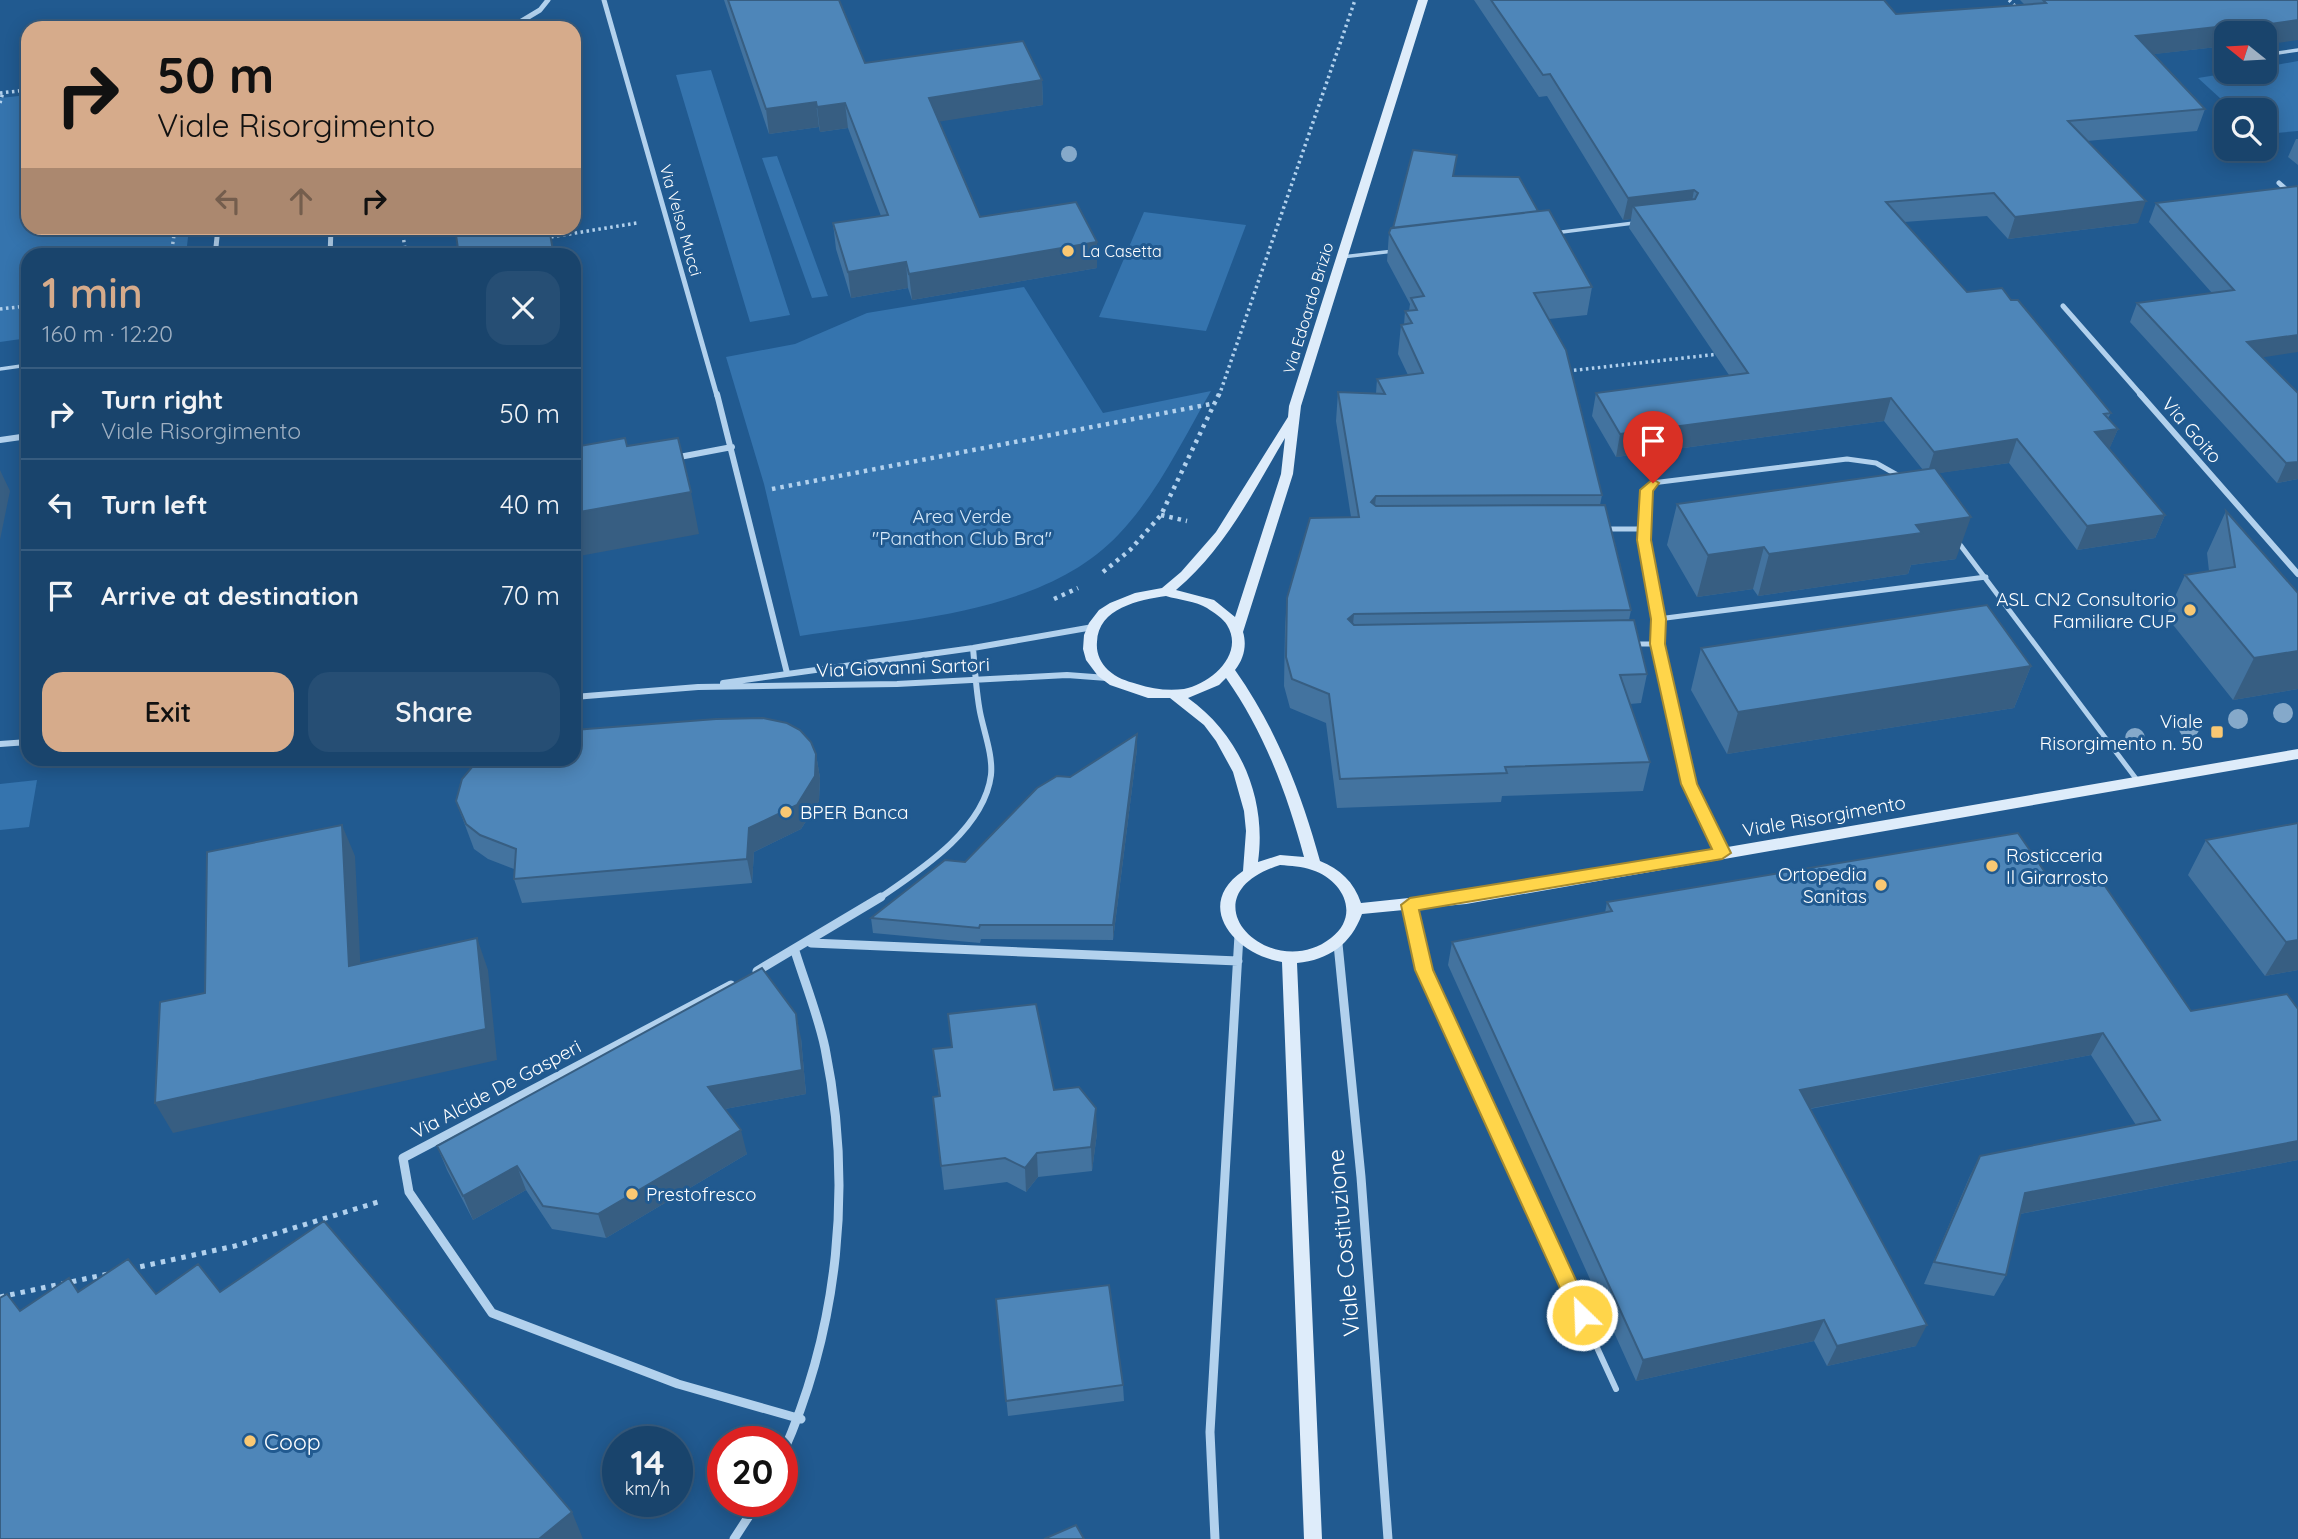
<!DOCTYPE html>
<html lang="en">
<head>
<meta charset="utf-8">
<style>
  body { margin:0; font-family:Quicksand,sans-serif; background:#264e74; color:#f1f3f6; height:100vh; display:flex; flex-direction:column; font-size:26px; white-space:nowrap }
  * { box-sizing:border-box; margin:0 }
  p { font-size:23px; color:#9fb0c2 }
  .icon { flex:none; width:38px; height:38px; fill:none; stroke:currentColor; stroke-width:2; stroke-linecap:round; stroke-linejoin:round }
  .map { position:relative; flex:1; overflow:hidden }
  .sheet { position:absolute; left:21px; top:248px; width:560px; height:518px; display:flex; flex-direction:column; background:#19446c; border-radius:21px; box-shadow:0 4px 18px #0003,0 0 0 2px #375c7f }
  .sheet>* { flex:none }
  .guide { position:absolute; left:21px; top:21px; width:560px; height:214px; border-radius:21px; box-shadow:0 4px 18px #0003,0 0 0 2px #375c7f; background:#d6ab8b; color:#111; overflow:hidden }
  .needle { width:46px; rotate:288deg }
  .buttons { position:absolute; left:2214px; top:21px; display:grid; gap:14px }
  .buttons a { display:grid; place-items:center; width:63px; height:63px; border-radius:14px; background:#19446c; box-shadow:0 4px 18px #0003,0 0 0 2px #375c7f; font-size:35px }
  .speed { position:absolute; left:602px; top:1426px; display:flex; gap:14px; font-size:35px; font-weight:700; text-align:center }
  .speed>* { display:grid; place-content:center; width:91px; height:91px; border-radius:50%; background:#19446c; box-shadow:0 4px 18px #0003,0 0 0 2px #375c7f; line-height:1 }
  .speed small { font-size:18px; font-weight:400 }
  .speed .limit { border:10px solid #d22; background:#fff; color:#111 }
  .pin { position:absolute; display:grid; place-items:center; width:60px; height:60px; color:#fff; margin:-72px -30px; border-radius:50% 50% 50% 0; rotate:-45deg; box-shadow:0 0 7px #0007 }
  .pin .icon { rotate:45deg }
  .me { position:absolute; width:77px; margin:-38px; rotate:336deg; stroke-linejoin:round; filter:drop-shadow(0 0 5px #0008) }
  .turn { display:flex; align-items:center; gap:24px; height:147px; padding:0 21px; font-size:32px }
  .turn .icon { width:91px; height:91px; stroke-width:2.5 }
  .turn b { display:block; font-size:49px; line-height:60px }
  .lanes { display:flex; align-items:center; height:66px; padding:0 21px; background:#0003; justify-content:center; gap:35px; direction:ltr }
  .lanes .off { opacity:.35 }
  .round { display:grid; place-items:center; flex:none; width:74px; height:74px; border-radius:21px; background:#264e74 }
  .overview { display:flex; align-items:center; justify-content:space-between; height:119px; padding:0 21px }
  h1 { font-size:42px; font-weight:600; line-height:52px; color:#d6ab8b }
  .button { display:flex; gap:14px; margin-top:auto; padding:14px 21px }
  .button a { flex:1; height:80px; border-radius:21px; background:#d6ab8b; color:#111; font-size:28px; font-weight:600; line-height:80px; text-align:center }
  .button a+a { background:#264e74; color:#f1f3f6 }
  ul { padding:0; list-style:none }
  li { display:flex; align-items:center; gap:21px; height:91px; padding:0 21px; border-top:2px solid #375c7f }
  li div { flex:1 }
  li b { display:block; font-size:26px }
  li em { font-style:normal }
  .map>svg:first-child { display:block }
  .green { fill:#3574ae }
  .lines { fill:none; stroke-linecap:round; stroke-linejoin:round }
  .path-far2 { stroke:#b2d1ed; stroke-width:3.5; stroke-dasharray:2.5 3.5; stroke-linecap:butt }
  .path-far1 { stroke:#b2d1ed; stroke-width:4.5; stroke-dasharray:3.5 5; stroke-linecap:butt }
  .path { stroke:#b2d1ed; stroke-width:5; stroke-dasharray:4.5 6; stroke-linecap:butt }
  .lane-far2 { stroke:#b2d1ed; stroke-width:3.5 }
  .lane-far1 { stroke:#b2d1ed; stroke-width:5 }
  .lane { stroke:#b2d1ed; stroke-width:6 }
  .street-far2 { stroke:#b2d1ed; stroke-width:5 }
  .street-far1 { stroke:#b2d1ed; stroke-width:6 }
  .street { stroke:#b2d1ed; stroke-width:9 }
  .secondary { fill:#deecfa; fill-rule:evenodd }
  .tree { fill:#85a9ca }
  .wall { fill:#43739f }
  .shaded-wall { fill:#375e82 }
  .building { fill:#4e86b9; stroke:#375e82; stroke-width:2 }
  .route { fill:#ffd54a; stroke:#a68a30; stroke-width:2 }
  .poi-dot { fill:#f9c873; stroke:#215a90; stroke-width:2.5 }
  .labels { text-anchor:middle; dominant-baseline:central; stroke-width:6; stroke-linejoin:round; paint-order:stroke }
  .far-street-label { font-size:16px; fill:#fff; stroke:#215a90 }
  .far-poi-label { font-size:16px; fill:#fff; stroke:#215a90; text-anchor:start }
  .street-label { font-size:19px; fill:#fff; stroke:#215a90 }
  .park-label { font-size:19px; fill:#d7e9f9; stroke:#215a90 }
  .poi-label { font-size:19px; fill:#fff; stroke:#215a90; text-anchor:end }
  .near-street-label { font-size:23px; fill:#fff; stroke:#215a90 }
  .near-poi-label { font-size:23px; fill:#fff; stroke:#215a90; text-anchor:start }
</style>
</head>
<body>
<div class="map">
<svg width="2298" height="1539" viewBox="0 0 2298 1539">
  <rect width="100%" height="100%" fill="#215a90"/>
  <!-- green -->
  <path class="green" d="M2298,61V131L2265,134L2264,110H2233L2198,78L2235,72H2264L2265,67Z
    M711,70L790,315L750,322L676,75Z
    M28,95V228H189L186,255L28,256V338L0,342V98Z
    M777,156L828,296L812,298L762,158Z
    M1144,212L1246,225L1206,331L1099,317Z
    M1024,287L1103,413L1211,391C1183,439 1158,493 1119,534C1043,615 904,619 800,636L764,484L726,357L795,344L867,313Z
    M37,780L29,827L0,830V784Z"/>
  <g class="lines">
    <!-- path-far2 -->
    <path class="path-far2" d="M2009,0L2018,9
      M574,47L584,46
      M0,93L28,90
      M0,103L3,92
      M402,228L406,256
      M551,237L637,223
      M171,256L175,228
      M440,256L463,252
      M0,309L28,306
      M1568,371L1719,354
      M1219,396L1355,0"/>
    <!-- path-far1 -->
    <path class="path-far1" d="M772,489L1216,403
      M1161,515L1187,521
      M1103,572L1130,550L1161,515L1219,394
      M1054,599L1078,588"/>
    <!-- path -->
    <path class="path" d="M130,1269L235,1246L378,1202
      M0,1297L108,1274"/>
    <!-- lane-far2 -->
    <path class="lane-far2" d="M2264,55L2298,50
      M1554,233L1634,223
      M1342,257L1394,251
      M0,369L28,365"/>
    <!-- lane-far1 -->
    <path class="lane-far1" d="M1604,529H1644
      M1958,542L2137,780
      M1658,619L1986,577
      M1635,644H1658
      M1722,852L1690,784L1658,644V619L1644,540L1646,490L1652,483L1847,459L1876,463L1901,477"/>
    <!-- lane -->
    <path class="lane" d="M1410,905L1424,970L1616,1389"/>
    <!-- street-far2 -->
    <path class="street-far2" d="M604,0L717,396
      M510,28L540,10L548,0
      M2279,183L2298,200
      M215,256L218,228
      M330,256L331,228
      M2063,306L2142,396"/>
    <!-- street-far1 -->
    <path class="street-far1" d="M717,394L787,673
      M2140,394L2298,574
      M0,440L28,436
      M674,458L732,447
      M723,683L973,648L1093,627
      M574,697L698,687L897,684L1067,675L1107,678
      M0,744L28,742
      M878,899C919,871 984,830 991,775C993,755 984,732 980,712C976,691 975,669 973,648"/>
    <!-- street -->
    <path class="street" d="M811,943L1238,961
      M1338,944L1361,1177L1388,1539
      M757,971L881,897
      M731,985L403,1158L409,1192L492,1313L678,1384L801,1419
      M782,1455C839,1328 853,1185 825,1048C818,1015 805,983 795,951
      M734,1539L758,1502
      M1215,1539L1210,1432L1239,935"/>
    <!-- secondary -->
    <path class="secondary" d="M1418,0H1428L1301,406L1293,474L1243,632C1247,645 1244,659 1235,670C1276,728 1301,792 1320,861C1340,869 1354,882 1361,903L1466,892L2298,749V759L1466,904L1362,914C1351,944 1329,960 1297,963L1322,1539H1304L1282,962C1236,955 1192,906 1243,871L1246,831L1244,811L1233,772L1216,741L1204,725L1170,698H1148L1110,685L1098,676L1086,660L1083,649L1084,635L1089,623L1099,610L1110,603L1135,593L1162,588L1181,572L1216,532L1288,417L1289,406ZM1285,438L1281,474L1235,617L1214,600L1176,590C1225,549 1253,492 1285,438ZM1166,596C1179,600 1196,601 1207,608C1213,612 1224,619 1227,625C1245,654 1211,684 1184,689C1168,691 1152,689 1137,684C1126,681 1117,678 1108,670C1100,662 1096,653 1097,642C1098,608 1139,600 1166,596ZM1226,678C1264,732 1287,793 1304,857L1280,855L1258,862C1267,798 1240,735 1188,698L1219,685ZM1280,865C1291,866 1302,866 1312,870C1343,880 1361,915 1331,938C1271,985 1180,897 1280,865Z"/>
  </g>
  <!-- trees -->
  <g class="tree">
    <circle cx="1069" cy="154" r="8"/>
    <circle cx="2283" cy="713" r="10"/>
    <circle cx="2238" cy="719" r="10"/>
    <circle cx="2189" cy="728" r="10"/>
    <circle cx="2135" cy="738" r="10"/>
  </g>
  <!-- wall -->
  <path class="wall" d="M724,0H839L865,63L1042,80L1043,105L939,121L980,217L1097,268L912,300L908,288L851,298L836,249L833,223L881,216L848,128L820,132L819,127L769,134Z
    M1474,0H1884L1896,14L2025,5L2020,0H2298L2264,33H2226V46L2153,54L2205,109L2197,131L2087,141L2138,223L2008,239L1987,216L1904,222L1967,292L2011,300L2111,413L2108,418L2118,429L2109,449L2165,515L2155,538L2077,550L2009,463L1938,473L1956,559L1911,565L1908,574L1758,596L1753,589L1697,597L1667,545L1677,504L1923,470L1884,421L1616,457L1592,416L1596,393L1729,375L1629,228L1631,219L1623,220L1547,96L1539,97Z
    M2296,139H2298V165L2288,157Z
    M1455,167L1453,176L1538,211L1592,287L1587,315L1549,319L1602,495L1600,505L1631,610L1629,620L1647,674L1641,703L1630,704L1650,762L1643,791L1502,796L1501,802L1337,808L1326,723L1290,708L1284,686L1285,628L1287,598L1351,517L1336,421L1338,392L1376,393L1377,379L1408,375L1398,354L1401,325H1404L1405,311H1409L1410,304L1387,261L1389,233L1393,228Z
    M2298,186L2263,358L2298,393V479L2277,483L2130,322L2137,303L2212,293L2149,222L2156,203Z
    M2226,511L2298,593V689L2233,700L2166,616L2185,575L2209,571L2207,553Z
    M1701,648L2031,666L2014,708L1727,754L1691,690Z
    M1137,734V749L1113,940L981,939L980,943L873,933L871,918L965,862L1070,777Z
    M816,754L820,778L819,801L801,829L754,852L752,883L522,903L514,879V869L488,859L474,849L456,801Z
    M2298,823V970L2265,976L2188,875L2206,840Z
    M2049,878L2191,1011L2298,1160L2020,1214L2006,1275L1994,1296L1924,1284L1969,1178L1980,1156L2136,1125L2091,1055L1810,1109L1916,1346L1827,1366L1814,1341L1636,1381L1448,965L1452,942L1605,913L1607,902Z
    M948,1014L1054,1090L1097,1133L1092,1171L1038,1177L1026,1192L1007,1182L944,1190L933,1097L939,1096L933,1049L952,1047Z
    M801,1038L806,1094L725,1109L747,1154L606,1238L552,1229L526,1190L473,1220L447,1170L437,1146Z
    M996,1299L1123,1385L1124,1401L1008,1416Z"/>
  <!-- shaded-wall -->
  <path class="shaded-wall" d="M2298,20V40L2264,45V33H2253L2256,26Z
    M2252,23L2247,33H2226V46L2129,57L2136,36Z
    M1042,80L1043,105L931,123L929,98Z
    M816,102L819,127L769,134L766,109Z
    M845,103L848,128L820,132L817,107Z
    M1694,190L1690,213L1633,206L1631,219L1623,220L1628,198Z
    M2146,201L2138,223L2008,239L2015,217Z
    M1097,242V268L912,300L909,274Z
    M906,262L908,288L851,298L848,272Z
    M2298,335V352L2239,361L2247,342Z
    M574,345L578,363L574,364Z
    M1891,398L1884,421L1616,457L1620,434Z
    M2118,429L2108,452L2095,432Z
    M2017,439L2009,463L1927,475L1934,452Z
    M2298,462V479L2277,483L2286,463Z
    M0,470L10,491L0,540Z
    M691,492L699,534L574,557V513Z
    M1376,496L1373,525L1371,502Z
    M2165,515L2155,538L2077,550L2087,526Z
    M1971,517L1956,559L1911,565L1908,574L1758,596L1769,554L1916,525Z
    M1764,547L1753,589L1697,597L1708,555Z
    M1354,614L1351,644L1348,619Z
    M2298,651V689L2233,700L2254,658Z
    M2031,666L2014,708L1727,754L1738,712Z
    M1137,734V749L1113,940V925Z
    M816,754L820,778L819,801L801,829L754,852L752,883L747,859L749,828Z
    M342,825L355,856L362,997L349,966Z
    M477,938L488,970L497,1060L173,1133L155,1103Z
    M2298,940V970L2265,976L2286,942Z
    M796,1014L801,1038L806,1094L714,1111L708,1087Z
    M2103,1033L2091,1055L1792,1112L1800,1090Z
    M1096,1108L1097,1133L1092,1171L1091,1147Z
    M741,1130L747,1154L606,1238L598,1214Z
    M2298,1141V1160L2014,1215L2025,1193Z
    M1037,1153L1038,1177L1026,1192L1025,1168Z
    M517,1166L526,1190L473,1220L463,1196Z
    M1824,1320L1814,1341L1636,1381L1643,1360Z
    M1927,1325L1916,1346L1827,1366L1837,1346Z
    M572,1512L583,1539H539Z"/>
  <!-- building -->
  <path class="building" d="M728,0H839L865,63L1023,41L1042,80L929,98L980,217L1076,202L1097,242L909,274L906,262L848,272L833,223L888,215L845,103L817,107L816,102L766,109Z
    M1491,0H1884L1896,14L2046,3L2043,0H2298V20L2256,26L2252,23L2136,36L2205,109L2068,121L2146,201L2015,217L1994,193L1886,202L1967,292L2002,288L2011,300H2018L2111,413L2104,414L2118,429L2095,432L2165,515L2087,526L2017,439L1934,452L1891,398L1620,434L1596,393L1748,373L1633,206L1695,199L1698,193L1694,190L1628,198L1550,74L1543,75Z
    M1413,150L1457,155L1453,176L1519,177L1538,211L1393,228Z
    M2298,186V335L2247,342L2298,393V462L2286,463L2137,303L2234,290L2156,203Z
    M1549,210L1592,287L1534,293L1566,350L1602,495L1376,496L1371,502L1376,506L1605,505L1631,610L1354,614L1348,619L1354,625L1634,620L1647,674L1620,675L1650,762L1505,767L1507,773L1340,779L1329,694L1292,679L1286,657L1287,598L1310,518L1359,517L1338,392L1385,394L1377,379L1423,373L1401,325L1412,323L1405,311L1417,310L1411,298L1424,296L1389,233L1391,228Z
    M455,228H549L554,256H459Z
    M625,438L627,446L678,438L691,492L574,513V447Z
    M1935,468L1971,517L1916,525L1922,533L1769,554L1764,547L1708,555L1677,504Z
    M2226,511L2298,593V651L2254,658L2185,575L2235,567Z
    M1987,605L2031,666L1738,712L1701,648Z
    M763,718L787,723L800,730L811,742L816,754L815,776L797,805L749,828L747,859L514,879L516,849L480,835L466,824L456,801L462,779L478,760H574V730L716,719Z
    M1137,734L1113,925H980L979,928L871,918L945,860L965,862L1037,788L1057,776L1070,777Z
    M2298,823V940L2286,942L2206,840Z
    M342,825L349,966L477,938L486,1029L155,1103L160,1002L205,993L207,852Z
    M2018,833L2049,878L2094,870L2191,1011L2287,994L2298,1009V1141L2025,1193L2006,1275L1934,1262L1980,1156L2160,1120L2103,1033L1800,1090L1927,1325L1837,1346L1824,1320L1643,1360L1452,942L1612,911L1607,902Z
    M762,968L796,1014L802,1070L708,1087L741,1130L598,1214L543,1206L517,1166L463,1196L437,1146Z
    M1036,1004L1054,1090L1079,1087L1096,1108L1091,1147L1037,1153L1025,1168L1005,1158L941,1166L933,1097L940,1096L933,1049L952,1047L948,1014Z
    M324,1221L572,1512L539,1539H0V1298L7,1294L20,1311L69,1278L78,1292L128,1259L156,1294L198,1264L220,1292Z
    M1109,1285L1123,1385L1006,1401L996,1299Z
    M1076,1525L1084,1539H1044Z"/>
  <!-- route -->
  <path class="route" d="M1653,479L1659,483L1653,491L1651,540L1666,619L1665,644L1697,784L1731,853L1722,859L1419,910L1433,970L1592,1315L1589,1321L1582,1324L1575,1321L1415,970L1401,905L1410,898L1712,849L1681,784L1650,644L1651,619L1637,540L1640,490Z"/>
  <!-- markers -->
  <g class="poi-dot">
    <circle cx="1068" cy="251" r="7"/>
    <circle cx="2190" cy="610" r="7"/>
    <rect x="2210" y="725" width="14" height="14" rx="3.5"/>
    <circle cx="786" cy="812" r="7"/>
    <circle cx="1992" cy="866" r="7"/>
    <circle cx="1881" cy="885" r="7"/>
    <circle cx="632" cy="1194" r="7"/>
    <circle cx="250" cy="1441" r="7"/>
  </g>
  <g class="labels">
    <!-- far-street labels -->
    <g class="far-street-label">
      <text transform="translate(681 220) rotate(74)">Via Velso Mucci</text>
      <text transform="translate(1308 308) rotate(-73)">Via Edoardo Brizio</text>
    </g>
    <!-- far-poi labels -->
    <g class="far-poi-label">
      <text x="1082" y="251">La Casetta</text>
    </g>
    <!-- street labels -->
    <g class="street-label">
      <text transform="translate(2192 430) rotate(49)">Via Goito</text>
      <text transform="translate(903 667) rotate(-2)">Via Giovanni Sartori</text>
      <text transform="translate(1824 816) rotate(-10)">Viale Risorgimento</text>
      <text transform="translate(496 1089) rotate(-28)">Via Alcide De Gasperi</text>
    </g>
    <!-- park labels -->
    <g class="park-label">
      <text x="962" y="516">Area Verde<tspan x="962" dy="22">"Panathon Club Bra"</tspan></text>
    </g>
    <!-- poi labels -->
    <g class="poi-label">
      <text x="2176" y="599">ASL CN2 Consultorio<tspan x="2176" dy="22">Familiare CUP</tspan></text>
      <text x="2203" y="721">Viale<tspan x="2203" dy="22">Risorgimento n. 50</tspan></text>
      <text x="800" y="812" text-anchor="start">BPER Banca</text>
      <text x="2006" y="855" text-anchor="start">Rosticceria<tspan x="2006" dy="22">Il Girarrosto</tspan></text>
      <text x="1867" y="874">Ortopedia<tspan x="1867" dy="22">Sanitas</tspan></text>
      <text x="646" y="1194" text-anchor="start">Prestofresco</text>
    </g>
    <!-- near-street labels -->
    <g class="near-street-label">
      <text transform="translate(1343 1243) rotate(-95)">Viale Costituzione</text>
    </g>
    <!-- near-poi labels -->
    <g class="near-poi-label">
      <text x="264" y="1441">Coop</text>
    </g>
  </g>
</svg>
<div class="buttons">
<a><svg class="needle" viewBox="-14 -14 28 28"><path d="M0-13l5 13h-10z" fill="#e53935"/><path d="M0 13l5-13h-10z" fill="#9fb0c2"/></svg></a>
<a><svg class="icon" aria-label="search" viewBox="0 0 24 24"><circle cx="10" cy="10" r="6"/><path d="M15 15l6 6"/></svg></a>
</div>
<div class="speed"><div>14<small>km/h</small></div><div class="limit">20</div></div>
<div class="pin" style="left:1653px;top:483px;background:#d93025"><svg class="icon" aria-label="arrive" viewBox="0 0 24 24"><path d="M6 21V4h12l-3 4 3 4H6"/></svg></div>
<svg class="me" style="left:1582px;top:1315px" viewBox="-20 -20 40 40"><circle r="17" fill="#ffd54a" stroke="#fff" stroke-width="3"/><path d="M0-11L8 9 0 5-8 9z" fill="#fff"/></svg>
<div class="guide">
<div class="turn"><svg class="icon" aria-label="right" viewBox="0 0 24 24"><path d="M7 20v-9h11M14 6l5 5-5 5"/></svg><div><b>50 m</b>Viale Risorgimento</div></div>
<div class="lanes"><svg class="icon off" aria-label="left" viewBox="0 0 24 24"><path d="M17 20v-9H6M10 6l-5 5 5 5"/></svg><svg class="icon off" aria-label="ahead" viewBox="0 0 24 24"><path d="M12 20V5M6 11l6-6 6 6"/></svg><svg class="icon" aria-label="right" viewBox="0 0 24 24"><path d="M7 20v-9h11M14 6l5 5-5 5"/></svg></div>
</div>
<section class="sheet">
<div class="overview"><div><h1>1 min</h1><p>160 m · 12:20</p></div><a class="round"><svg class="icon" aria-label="close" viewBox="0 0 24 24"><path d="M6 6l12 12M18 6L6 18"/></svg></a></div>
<ul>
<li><svg class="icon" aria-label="right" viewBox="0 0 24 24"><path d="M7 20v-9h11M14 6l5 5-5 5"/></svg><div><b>Turn right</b><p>Viale Risorgimento</p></div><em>50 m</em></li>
<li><svg class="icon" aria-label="left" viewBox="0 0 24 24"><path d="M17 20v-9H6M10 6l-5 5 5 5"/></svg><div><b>Turn left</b></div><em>40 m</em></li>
<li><svg class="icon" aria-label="arrive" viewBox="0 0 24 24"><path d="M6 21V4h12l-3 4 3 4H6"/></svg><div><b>Arrive at destination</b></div><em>70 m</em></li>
</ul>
<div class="button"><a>Exit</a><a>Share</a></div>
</section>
</div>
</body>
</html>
